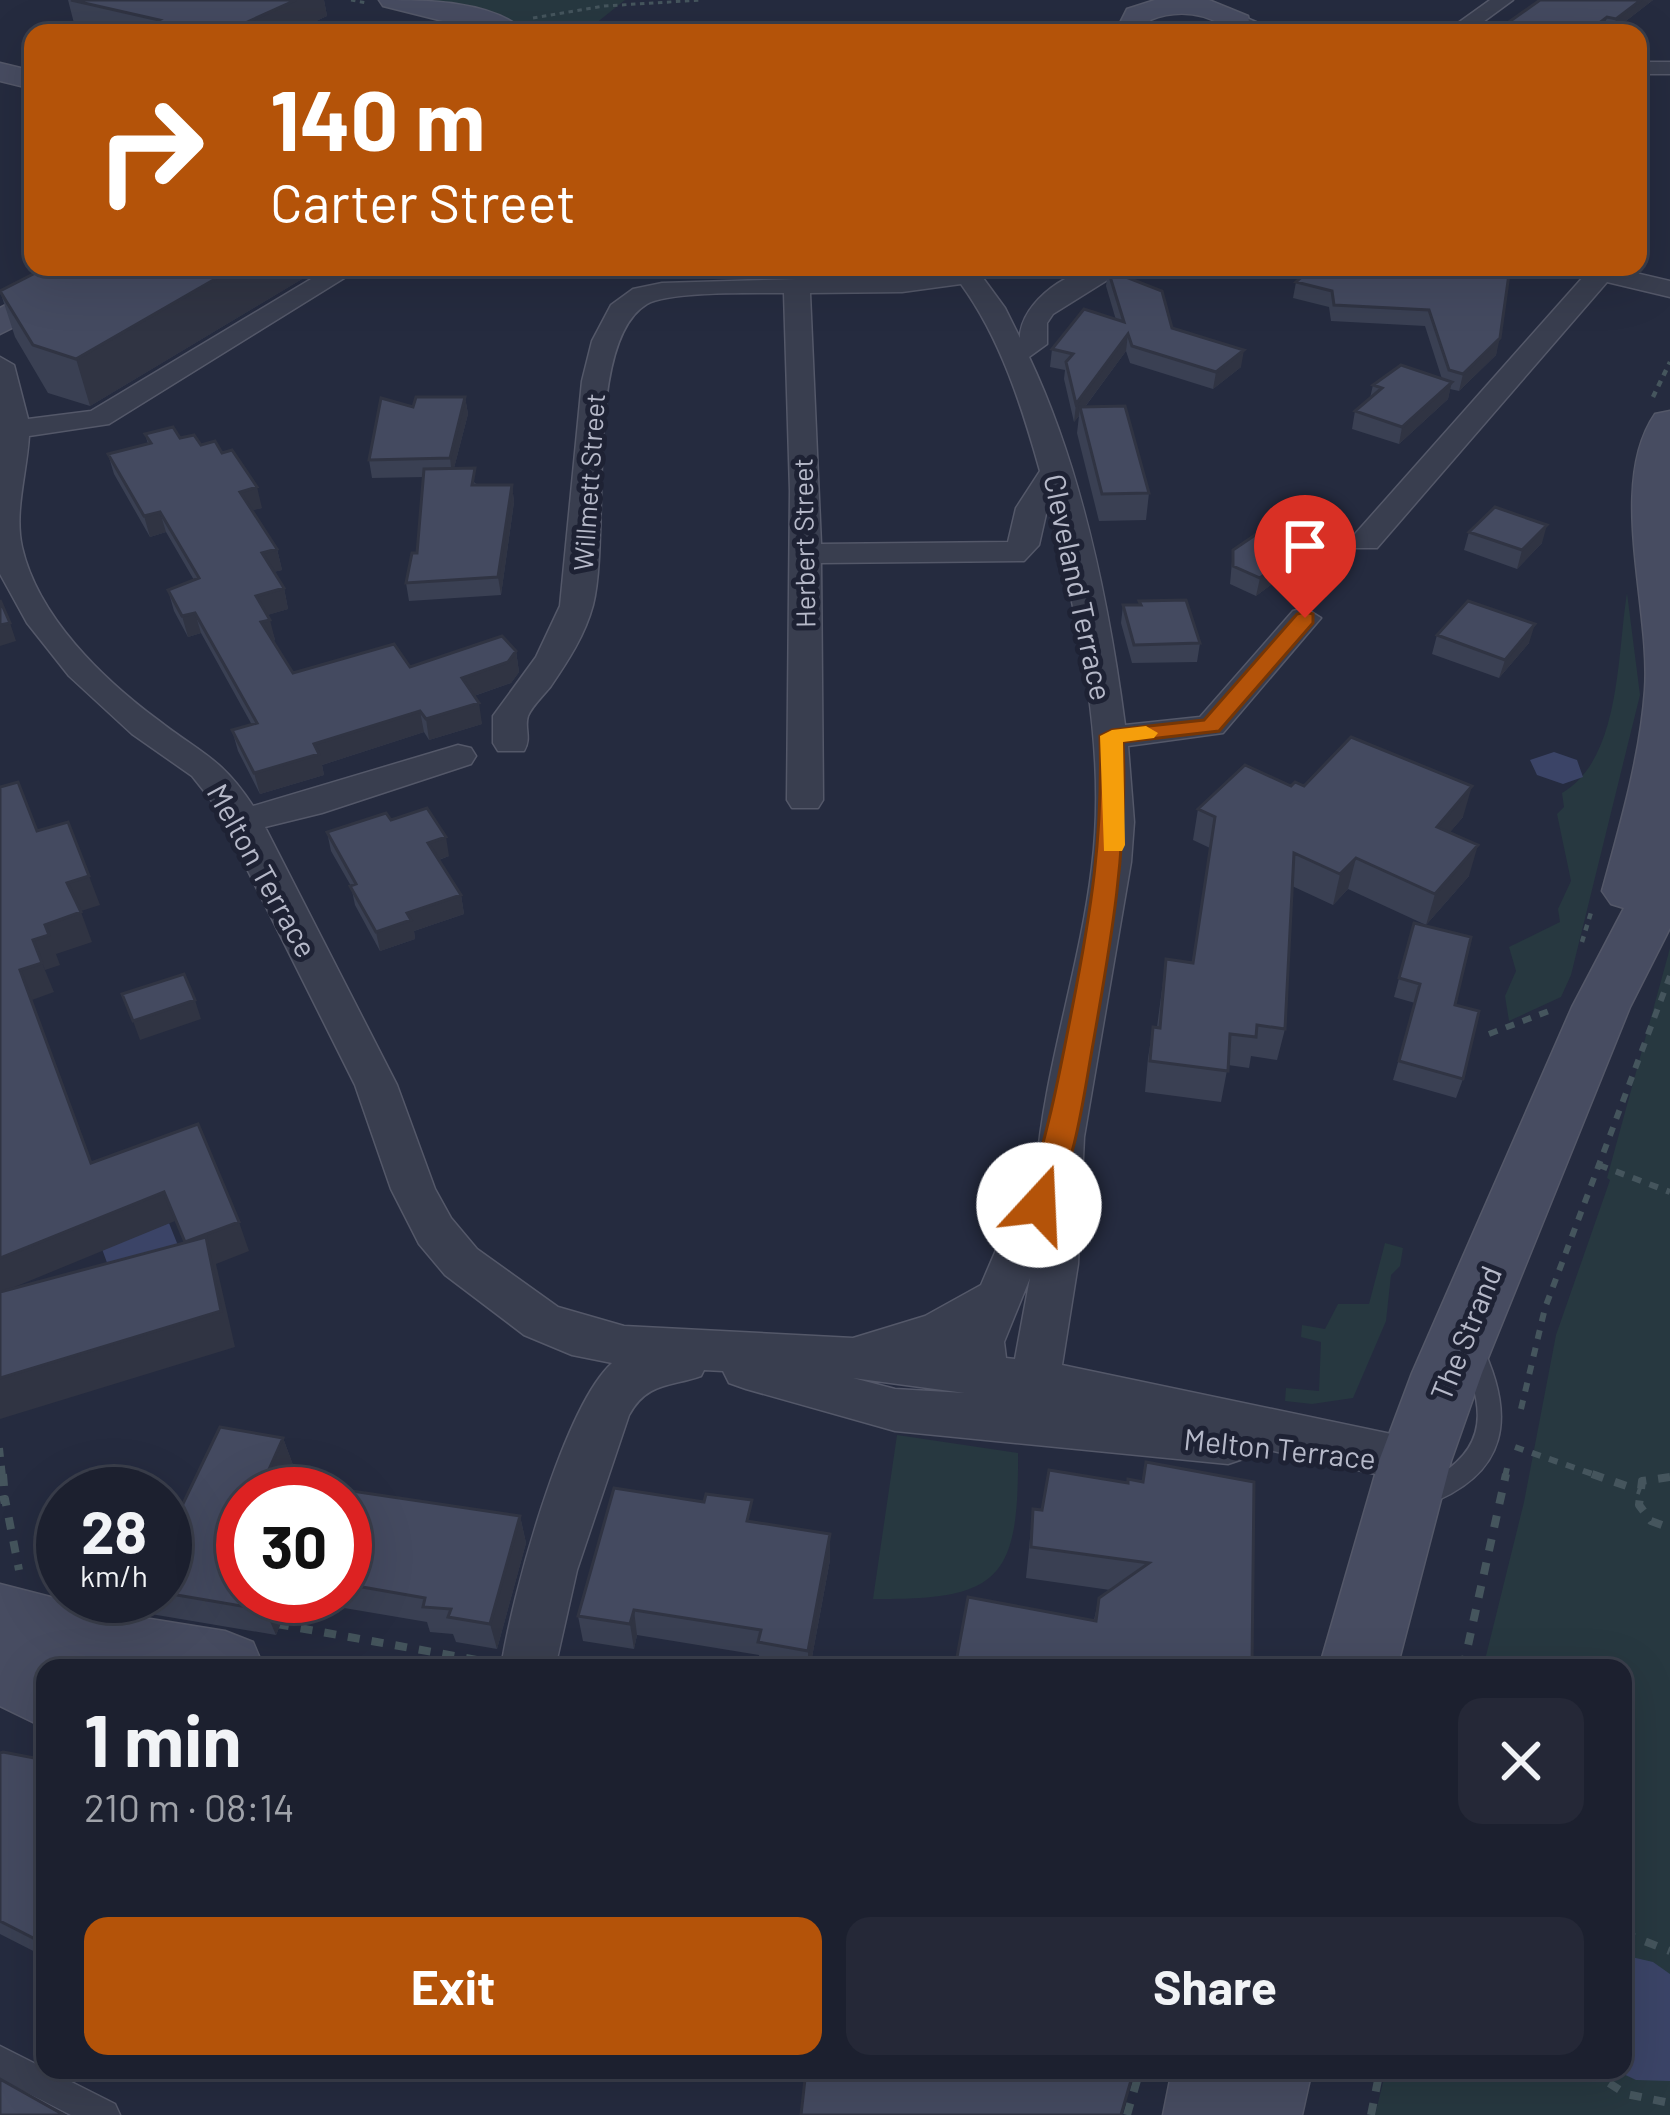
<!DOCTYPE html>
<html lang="en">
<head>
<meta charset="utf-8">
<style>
  body { margin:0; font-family:Barlow,sans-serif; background:#252837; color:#f1f3f6; height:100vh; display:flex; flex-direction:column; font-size:45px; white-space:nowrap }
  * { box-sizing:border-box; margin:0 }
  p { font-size:39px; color:#a0a3aa }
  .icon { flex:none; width:66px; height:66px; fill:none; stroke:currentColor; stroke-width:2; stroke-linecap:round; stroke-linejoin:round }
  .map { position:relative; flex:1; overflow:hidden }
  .side { position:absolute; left:36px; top:1659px; width:1596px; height:420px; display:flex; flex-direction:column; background:#1c202f; border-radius:24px; box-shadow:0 12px 48px #0002,0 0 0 3px #3a3e4b }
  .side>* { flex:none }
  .guide { position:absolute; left:24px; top:24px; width:1623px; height:252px; border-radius:24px; box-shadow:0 12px 48px #0002,0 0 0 3px #3a3e4b; background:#b45309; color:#fff; overflow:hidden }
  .speed { position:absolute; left:36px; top:1467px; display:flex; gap:24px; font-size:60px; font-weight:700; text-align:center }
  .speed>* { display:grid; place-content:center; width:156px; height:156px; border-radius:50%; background:#1c202f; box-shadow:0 12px 48px #0002,0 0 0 3px #3a3e4b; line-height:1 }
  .speed small { font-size:30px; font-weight:400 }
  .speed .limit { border:18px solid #d22; background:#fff; color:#111 }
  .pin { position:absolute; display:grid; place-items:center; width:102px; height:102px; color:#fff; margin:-123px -51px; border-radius:50% 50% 50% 0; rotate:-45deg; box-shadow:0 0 12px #0007 }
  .pin .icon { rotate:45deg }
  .me { position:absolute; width:132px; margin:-66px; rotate:20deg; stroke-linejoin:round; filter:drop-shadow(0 0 9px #0008) }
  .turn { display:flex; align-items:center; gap:42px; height:252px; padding:0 48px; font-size:54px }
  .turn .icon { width:156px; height:156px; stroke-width:2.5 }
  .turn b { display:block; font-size:84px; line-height:102px }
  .round { display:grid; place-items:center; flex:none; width:126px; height:126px; border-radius:24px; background:#252837 }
  .summary { display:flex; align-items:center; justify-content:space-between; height:204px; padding:0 48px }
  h1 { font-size:72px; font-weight:700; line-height:90px }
  .action { display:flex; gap:24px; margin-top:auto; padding:24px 48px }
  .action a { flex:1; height:138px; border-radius:24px; background:#b45309; color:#fff; font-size:48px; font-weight:700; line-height:138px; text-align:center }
  .action a+a { background:#252837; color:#f1f3f6 }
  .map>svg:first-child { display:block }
  .green { fill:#273840 }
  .water { fill:#3b4467 }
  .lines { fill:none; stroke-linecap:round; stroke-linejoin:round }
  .lane-casing { stroke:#545869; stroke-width:3 }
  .street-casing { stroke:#545869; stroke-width:3 }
  .secondary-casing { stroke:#545869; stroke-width:3 }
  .path-far3 { stroke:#45555d; stroke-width:3; stroke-dasharray:4.5 4.5; stroke-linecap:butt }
  .path-far2 { stroke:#45555d; stroke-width:4.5; stroke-dasharray:6 6; stroke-linecap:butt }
  .path-far1 { stroke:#45555d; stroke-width:6; stroke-dasharray:9 9; stroke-linecap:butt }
  .path { stroke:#45555d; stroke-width:8; stroke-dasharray:12 12; stroke-linecap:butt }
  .lane { fill:#393e4f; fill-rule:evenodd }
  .street { fill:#393e4f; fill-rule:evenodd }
  .secondary { fill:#474c61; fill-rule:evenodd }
  .wall { fill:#3a4053 }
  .shaded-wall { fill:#303443 }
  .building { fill:#444a60; stroke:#303443; stroke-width:3 }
  .route { fill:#b45309; stroke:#753606; stroke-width:3 }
  .slow { fill:#f59e0b }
  .labels { text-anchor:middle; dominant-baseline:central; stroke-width:10; stroke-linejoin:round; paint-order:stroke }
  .far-street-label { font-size:27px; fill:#b6b9c9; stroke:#1e2234 }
  .street-label { font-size:30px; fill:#b6b9c9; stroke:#1e2234 }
</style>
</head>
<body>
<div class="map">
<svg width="1670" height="2115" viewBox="0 0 1670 2115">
  <rect width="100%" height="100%" fill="#252b3f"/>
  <!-- green -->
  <path class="green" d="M415,0H625L595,24L574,22L532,33L509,21Z
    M1627,593L1640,695L1571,975L1561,997L1509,1021L1505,996L1516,971L1509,947L1560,922L1558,909L1571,881L1557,814L1564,807L1562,793C1621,759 1617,654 1627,593Z
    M1670,948V2115H1375L1386,2070H1623V1668H1483L1524,1502L1556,1335L1610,1180L1607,1178Z
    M1385,1243L1403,1248L1400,1266L1391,1275L1386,1321L1353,1398L1312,1404L1285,1401L1286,1388L1319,1391L1321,1342L1301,1337L1302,1325L1325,1329L1338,1304H1369Z
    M897,1435L1018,1453C1019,1580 1000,1600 873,1599Z"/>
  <!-- water -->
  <path class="water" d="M1554,752L1577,760L1583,777L1563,784L1537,775L1530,760Z
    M169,1223L181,1253L113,1279L102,1249Z
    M1623,1955L1653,1962L1670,1974V2081L1636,2080L1615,2070H1623Z"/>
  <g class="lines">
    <!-- lane casing -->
    <g class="lane-casing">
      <path id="lane" d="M1471,1337L1479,1340C1517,1416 1510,1475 1423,1506L1414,1503L1410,1495C1417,1482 1429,1481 1441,1474C1495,1440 1479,1396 1459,1347L1463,1340Z
        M0,2046L115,2104L120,2115H71L0,2079Z"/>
    </g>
    <!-- street casing -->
    <g class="street-casing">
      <path id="street" d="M1490,0H1513L1468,33H1444Z
        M1235,13L1272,29L1275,33C1256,33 1239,33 1225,19Z
        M1638,62H1670V74H1638Z
        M331,267H362L109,424L29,436C27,472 14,512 22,547C38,617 103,679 158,720C200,753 221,757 253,806L458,745L471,748L476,756L471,764L322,813L265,827L397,1085L435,1189L451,1218L477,1249L558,1307L624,1326L853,1338L925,1316L981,1285L1023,1187L1036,1173C1044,1069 1080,969 1092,867C1107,748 1079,619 1048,505L1039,545L1024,561L821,563L823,800L818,808H792L787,800L790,491L784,293C757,293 668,291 647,304C583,342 611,536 593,605C585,635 568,661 551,686C544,695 532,706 528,716C524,728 532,738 524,751H498L493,743V716L536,657L560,606L582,381L592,341L611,305L633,289L662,283L902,276L975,267L1005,308L1020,338C1020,302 1074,263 1109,269L1113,274L1109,279L1053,314L1047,323V344L1029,357C1082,469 1109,603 1125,725L1200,717L1293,611L1305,608L1321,618L1223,733L1128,746L1134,822L1131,862L1084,1137L1078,1264L1062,1365L1415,1439L1433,1446L1440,1461L1433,1476L1415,1483L1251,1446L1246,1458L1228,1464L895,1431L746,1389L729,1383L723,1371L704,1370L701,1376C670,1387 647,1382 629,1415L577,1570L555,1668H501C511,1600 563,1407 612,1363L572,1355L524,1335L445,1275L419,1244L391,1189L355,1085L215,805L192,776L132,734L69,676L27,623L0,574V357L14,365L28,419L91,411ZM961,284C1001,339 1022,407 1040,471L1016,508L1008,542L821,544L810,293L902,292ZM1030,1278L1015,1359L1006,1358L1004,1342ZM853,1378L965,1393L895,1389Z
        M1565,267H1610L1670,281V297L1607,282L1377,548H1355L1350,541L1355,534L1584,276Z"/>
    </g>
    <!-- secondary casing -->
    <g class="secondary-casing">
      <path id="secondary" d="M379,0C423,0 495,0 526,33H491L383,6Z
        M1155,0H1209L1248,16L1251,33H1221L1223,25C1200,12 1175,10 1150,20L1158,33L1124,31L1119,25L1127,9Z
        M0,63L33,71V89L0,81Z
        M77,267H123L118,275L0,334V308Z
        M1670,411V928L1630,1007L1482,1373L1451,1461L1397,1668H1319L1379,1461L1412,1373L1572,1007L1624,908L1611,904L1602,891C1620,825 1640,758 1645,690C1651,609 1607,484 1655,414Z
        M0,1584L113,1613L225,1631L253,1642L264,1668H45V1728L0,1706Z
        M1172,2070H1312L1302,2115H1163Z"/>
    </g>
    <!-- path-far3 -->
    <path class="path-far3" d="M351,0L367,3
      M533,18L604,6L702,0"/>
    <!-- path-far2 -->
    <path class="path-far2" d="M1653,397L1670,362
      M1320,599L1349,562
      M1582,942L1592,909"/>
    <!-- path-far1 -->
    <path class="path-far1" d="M1489,1034L1549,1011
      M1599,1165L1670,1192
      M1521,1409L1545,1308L1670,976
      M1515,1447L1601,1477
      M0,1448L3,1477
      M1505,1477L1507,1468"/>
    <!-- path -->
    <path class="path" d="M3,1474L5,1498
      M1592,1474L1641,1491
      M1670,1477L1642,1481L1639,1505L1651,1521L1670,1528
      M0,1500L5,1499L19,1570
      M277,1624L483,1661
      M1463,1668L1506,1474
      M1623,1933L1670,1951
      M1589,2070L1626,2094L1670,2103
      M1127,2115L1140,2070
      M1371,2115L1380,2070"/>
    <!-- lane -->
    <use href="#lane" class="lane"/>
    <!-- street -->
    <use href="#street" class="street"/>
    <!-- secondary -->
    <use href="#secondary" class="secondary"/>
  </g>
  <!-- wall -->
  <path class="wall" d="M68,0H324L327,16L290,33H101L75,27Z
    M1540,0H1653L1613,31L1603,29L1598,33H1498L1499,29Z
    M322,267L90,406L48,393L15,337L0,291Z
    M1510,267L1496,355L1459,391L1450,389L1448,399L1399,444L1352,429L1355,411L1370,398L1373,385L1442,379L1425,326L1331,321L1329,307L1293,298L1296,282Z
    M1108,270L1172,328L1241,367L1213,389L1130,363L1126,351L1085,407L1149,493L1146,520L1099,521L1077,433L1079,416L1074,422L1064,379L1065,370L1050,367L1052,349L1116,320L1106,286Z
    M465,397L468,414L454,468L478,485H512L514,502L501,595L409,601L406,583L417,553L424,477L372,478L369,460L413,407Z
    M145,434L180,438L201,445L262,508L252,510L277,549L282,570L273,572L284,588L288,609L267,615L275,640L273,641L293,673L410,667L516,651L519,672L511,683L474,696L482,724L429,740L424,732L322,765L324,775L260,794L238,751L232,730L252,725L201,633L188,637L174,611L168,590L194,580L166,532L150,537L114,474L108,454L148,444Z
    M1469,532L1542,543L1517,569L1464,550Z
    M1233,550L1301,562L1256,596L1230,584Z
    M1139,601L1200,643L1197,662L1132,663L1121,623L1123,605H1139Z
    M1437,635L1529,643L1499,678L1432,654Z
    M1291,786H1304L1463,817L1450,832L1469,876L1426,925L1348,889L1333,905L1292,886L1285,1029L1277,1060L1251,1056L1249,1068L1228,1065L1221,1102L1145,1092L1148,1058L1153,1027H1157L1166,959L1192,963L1210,848L1193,840L1198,809Z
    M391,820L449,856L439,860L461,895L464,914L414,931L415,939L380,951L355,905L351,886L331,851L327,832Z
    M1414,923L1455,1005L1463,1079L1456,1098L1393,1080L1415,1003L1394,997Z
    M283,1438L293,1465L243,1494V1596H345V1494L520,1516L526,1543L497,1649L456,1642L453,1634L430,1632L427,1622L291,1599L276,1635L145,1613L136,1596H165V1541Z
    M1146,1462L1252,1668L1094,1620L1099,1598L1110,1590L1026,1578L1033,1509L1042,1510L1128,1483L1142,1481Z
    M753,1522L830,1560L810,1668L760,1667L759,1655L637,1635L634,1649L583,1641L578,1616Z
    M0,1753L45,1760V1957L0,1934Z"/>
  <!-- shaded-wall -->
  <path class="shaded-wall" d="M296,0H324L327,16L290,33H223Z
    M1641,0H1653L1613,31L1616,19Z
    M1607,17L1603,29L1598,33H1586Z
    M236,267H322L90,406L76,359Z
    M1128,334L1126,351L1081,412L1080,407L1079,416L1074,422L1076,404Z
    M1500,338L1496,355L1459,391L1463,374Z
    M1244,350L1241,367L1213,389L1216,372Z
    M1452,382L1448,399L1399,444L1402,427Z
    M465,397L468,414L452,476L450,458Z
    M512,485L514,502L501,595L498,577Z
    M257,487L262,508L245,512L240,492Z
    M160,512L166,532L150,537L144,516Z
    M1547,525L1542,543L1517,569L1522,550Z
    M1304,544L1301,562L1256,596L1260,578Z
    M277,549L282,570L266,574L262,553Z
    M284,588L288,609L261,617L256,596Z
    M195,613L201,633L188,637L182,616Z
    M270,620L275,640L266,643L261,622Z
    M10,623L16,641L0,646V625Z
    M1535,624L1529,643L1499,678L1505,660Z
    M516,651L519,672L511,683L465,699L462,678Z
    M479,703L482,724L429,740L426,719Z
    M420,711L424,732L322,765L324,775L260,794L254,773L314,744Z
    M1472,786L1463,817L1428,858L1437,827Z
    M446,837L449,856L432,862L428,843Z
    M1478,845L1469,876L1426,925L1435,894Z
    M1356,858L1348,889L1333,905L1340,874Z
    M89,876L100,905L78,912L67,883Z
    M461,895L464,914L414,931L415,939L380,951L376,932L407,913Z
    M81,912L92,942L56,954L45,925Z
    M49,935L60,965L45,970L33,940Z
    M42,963L54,992L32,1000L103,1192L20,970Z
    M195,1000L201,1019L140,1040L133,1021Z
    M164,1192L175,1221L0,1293V1258Z
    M239,1222L249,1251L216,1264L235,1347L0,1419V1378L185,1242Z
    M283,1438L293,1465L280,1494H258Z
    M520,1516L526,1543L497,1649L490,1624Z
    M830,1534V1560L810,1668H808V1651Z
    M271,1596H290L291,1599L276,1635L265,1610Z
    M634,1610L637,1635L634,1649L630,1624Z"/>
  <!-- building -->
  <path class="building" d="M71,0H296L223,33H160L140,28L159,20Z
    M1540,0H1641L1616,19L1607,17L1586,33H1522L1499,29Z
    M47,267H236L76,359L33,345L0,291Z
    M1313,267H1510L1500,338L1463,374L1449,370L1429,310L1334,305L1332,291L1296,282Z
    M1108,270L1162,291L1172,328L1244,350L1216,372L1132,346L1128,334L1076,404L1066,362L1073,354L1052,349L1084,309L1124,322Z
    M1401,365L1452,382L1402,427L1355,411L1382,388L1373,385Z
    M416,397H465L450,458L369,460L381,398L413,407Z
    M1125,406L1149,493L1102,494L1080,407Z
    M173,427L180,438L194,435L201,445L215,441L222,453L232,450L257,487L240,492L277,549L262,553L284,588L256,596L270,620L261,622L293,673L394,644L410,667L502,636L516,651L508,662L462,678L479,703L426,719L420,711L314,744L319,754L254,773L232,730L257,723L195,613L182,616L168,590L199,578L160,512L144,516L108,454L151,443L145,434Z
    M475,468L472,485H512L498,577L406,583L412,553H417L424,469Z
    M1495,507L1547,525L1522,550L1469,532Z
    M1264,529L1304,544L1260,578L1233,566V550Z
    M0,600L10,623L0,625Z
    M1186,600L1200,643L1134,645L1123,605H1141L1139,601Z
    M1468,601L1535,624L1505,660L1437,635Z
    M1351,737L1472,786L1437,827L1478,845L1435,894L1356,858L1340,874L1294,853L1285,1029L1257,1025L1256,1037L1230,1034L1228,1071L1150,1061L1153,1027L1160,1028L1166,959L1193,963L1215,817L1198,809L1245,765L1291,786L1295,782L1304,786Z
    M18,782L37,831L68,822L89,876L67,883L81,912L45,925L49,935L33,940L42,963L20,970L91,1163L198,1124L239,1222L185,1242L164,1192L0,1258V787Z
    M427,808L446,837L428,843L461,895L407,913L411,920L376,932L350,886L356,884L327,832L386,813L391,820Z
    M1414,923L1471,937L1455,1005L1479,1011L1463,1079L1399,1061L1420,984L1399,978Z
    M184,974L195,1000L133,1021L122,994Z
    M206,1237L221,1311L0,1378V1292Z
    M220,1427L283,1438L258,1494H243V1596H271L265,1610L165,1593V1541Z
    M1146,1462L1254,1482L1252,1668H955L968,1597L1096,1621L1099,1598L1149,1563L1031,1547L1033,1509L1042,1510L1049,1470L1128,1483V1479L1143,1482Z
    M325,1487L520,1516L490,1624L448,1617L451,1609L423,1607L425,1598L345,1584V1494H322Z
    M614,1488L704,1502L706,1494L752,1500L747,1521L830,1534L808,1651L758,1642L761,1630L634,1610L630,1624L578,1616Z
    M3,1752L45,1760V1944L0,1921V1753Z
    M806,2070H1134L1121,2115H801Z
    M0,2079L64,2115H0Z"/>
  <!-- route -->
  <path class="route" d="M1305,612L1313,614V623L1219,731L1123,742C1128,846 1111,942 1093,1044C1083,1100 1076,1161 1049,1213H1028L1024,1205C1047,1140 1059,1076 1072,1009C1091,912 1103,836 1100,736L1112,730L1204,720L1297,614Z"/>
  <!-- slow -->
  <path class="slow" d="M1146,726L1158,733L1154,738L1123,742L1125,845L1122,851H1104L1100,736L1112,730Z"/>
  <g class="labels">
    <!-- far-street labels -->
    <g class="far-street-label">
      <text transform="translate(588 482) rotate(-86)">Willmett Street</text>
      <text transform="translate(803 543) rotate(-91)">Herbert Street</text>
    </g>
    <!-- street labels -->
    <g class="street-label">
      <text transform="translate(1079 587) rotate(78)">Cleveland Terrace</text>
      <text transform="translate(263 870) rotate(61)">Melton Terrace</text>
      <text transform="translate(1465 1333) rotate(-68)">The Strand</text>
      <text transform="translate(1280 1448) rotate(6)">Melton Terrace</text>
    </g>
  </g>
</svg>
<div class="speed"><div>28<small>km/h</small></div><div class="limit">30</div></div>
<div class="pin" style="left:1305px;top:618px;background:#d93025"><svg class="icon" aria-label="arrive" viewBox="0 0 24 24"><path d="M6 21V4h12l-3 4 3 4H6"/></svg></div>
<svg class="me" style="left:1039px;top:1205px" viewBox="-20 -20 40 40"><circle r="19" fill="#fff"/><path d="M0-13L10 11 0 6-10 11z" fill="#b45309"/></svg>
<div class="guide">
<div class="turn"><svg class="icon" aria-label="right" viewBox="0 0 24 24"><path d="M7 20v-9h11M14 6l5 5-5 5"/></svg><div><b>140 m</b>Carter Street</div></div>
</div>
<section class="side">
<div class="summary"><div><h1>1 min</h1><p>210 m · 08:14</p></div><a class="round"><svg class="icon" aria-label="close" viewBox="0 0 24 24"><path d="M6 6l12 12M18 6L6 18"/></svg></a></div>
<div class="action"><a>Exit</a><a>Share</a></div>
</section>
</div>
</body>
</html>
